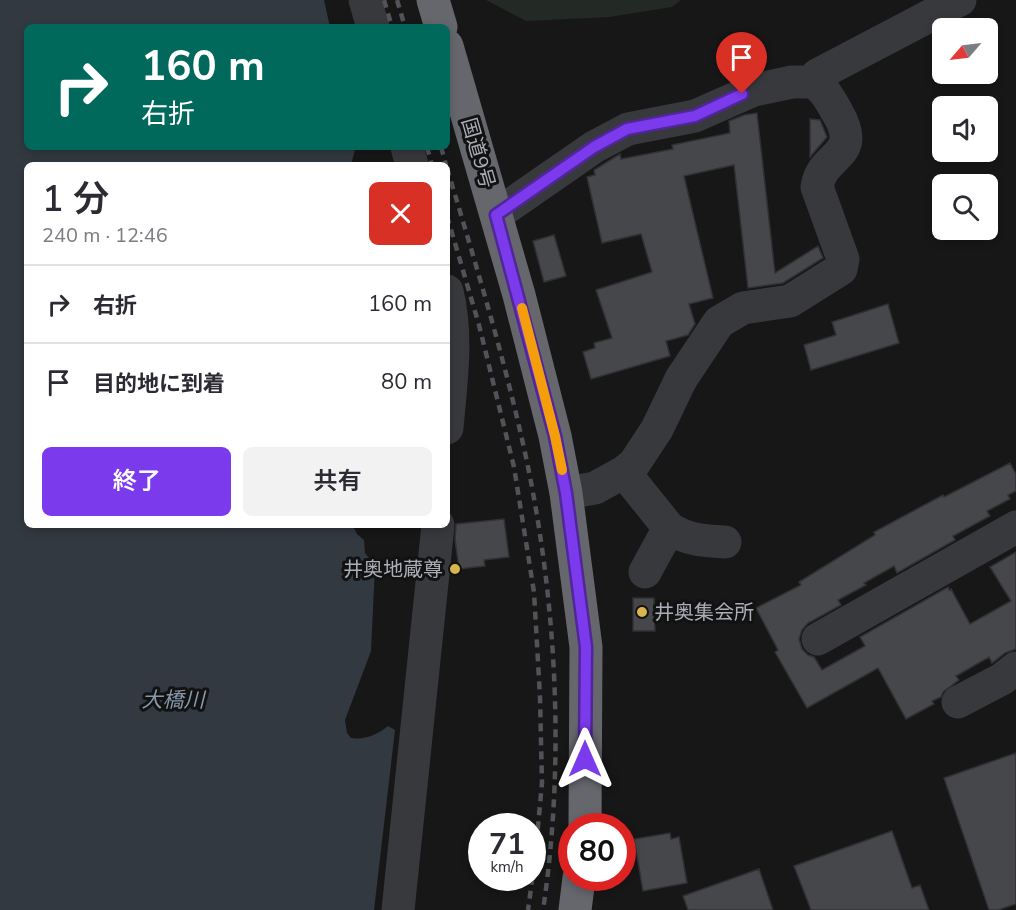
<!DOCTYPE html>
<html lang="ja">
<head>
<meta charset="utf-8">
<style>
  body { margin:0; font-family:"Nunito Sans","Noto Sans JP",sans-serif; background:#f2f2f3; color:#2b2b33; height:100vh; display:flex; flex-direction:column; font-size:22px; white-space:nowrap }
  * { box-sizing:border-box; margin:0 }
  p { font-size:20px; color:#7c7c81 }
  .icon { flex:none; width:33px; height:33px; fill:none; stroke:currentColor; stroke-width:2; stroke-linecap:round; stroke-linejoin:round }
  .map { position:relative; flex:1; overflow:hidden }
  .details { position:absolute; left:24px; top:162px; width:426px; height:366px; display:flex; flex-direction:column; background:#fff; border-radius:9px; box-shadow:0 3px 9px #0003 }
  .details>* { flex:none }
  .top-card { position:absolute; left:24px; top:24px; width:426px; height:126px; border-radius:9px; box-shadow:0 3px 9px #0003; background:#00695c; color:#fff; overflow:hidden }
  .needle { width:39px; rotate:242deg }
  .tools { position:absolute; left:932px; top:18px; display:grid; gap:12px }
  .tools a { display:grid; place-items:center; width:66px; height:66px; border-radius:9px; background:#fff; box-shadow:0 3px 9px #0003; font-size:30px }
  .speed { position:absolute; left:468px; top:813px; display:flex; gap:12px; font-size:30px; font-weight:700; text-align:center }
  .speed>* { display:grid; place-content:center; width:78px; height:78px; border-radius:50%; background:#fff; box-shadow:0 3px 9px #0003; line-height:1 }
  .speed small { font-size:15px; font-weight:400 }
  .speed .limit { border:9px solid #d22; background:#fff; color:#111 }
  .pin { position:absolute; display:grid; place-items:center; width:51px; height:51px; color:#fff; margin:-62px -26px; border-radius:50% 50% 50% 0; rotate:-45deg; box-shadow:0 0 6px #0007 }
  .pin .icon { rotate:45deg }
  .me { position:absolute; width:66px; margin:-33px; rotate:0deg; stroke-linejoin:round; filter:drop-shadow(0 0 4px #0008) }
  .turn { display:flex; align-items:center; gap:21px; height:126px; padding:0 18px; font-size:27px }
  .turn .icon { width:78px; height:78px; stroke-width:2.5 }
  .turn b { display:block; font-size:42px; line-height:51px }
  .round { display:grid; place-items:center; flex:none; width:63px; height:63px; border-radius:9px; background:#f2f2f3 }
  .head { display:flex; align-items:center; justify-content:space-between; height:102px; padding:0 18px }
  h1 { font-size:36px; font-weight:600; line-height:45px }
  .button { display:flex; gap:12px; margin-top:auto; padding:12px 18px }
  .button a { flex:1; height:69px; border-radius:9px; background:#7c3aed; color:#fff; font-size:24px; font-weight:600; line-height:69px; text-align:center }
  .button a+a { background:#f2f2f3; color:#2b2b33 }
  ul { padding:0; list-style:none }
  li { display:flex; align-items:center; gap:18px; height:78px; padding:0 18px; border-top:2px solid #e1e1e2 }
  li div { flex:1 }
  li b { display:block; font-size:22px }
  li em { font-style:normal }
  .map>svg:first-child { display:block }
  .green { fill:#232a25 }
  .water { fill:#323940 }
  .building { fill:#46474b; stroke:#313134; stroke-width:1.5 }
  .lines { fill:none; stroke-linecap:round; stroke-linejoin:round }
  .minor { stroke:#38393d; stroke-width:33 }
  .highway { stroke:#65676d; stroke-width:33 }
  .rail { stroke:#525358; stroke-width:4.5; stroke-dasharray:8 6; stroke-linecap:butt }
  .route-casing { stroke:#51269a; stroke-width:15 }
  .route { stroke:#7c3aed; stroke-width:10 }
  .slow { stroke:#f59e0b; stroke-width:10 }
  .poi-dot { fill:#dcb44c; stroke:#121213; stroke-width:2 }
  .labels { text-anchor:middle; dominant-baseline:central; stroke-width:6; stroke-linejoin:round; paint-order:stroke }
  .street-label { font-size:20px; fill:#abaeb7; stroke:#121213 }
  .poi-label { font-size:20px; fill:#abaeb7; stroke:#121213; text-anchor:end }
  .water-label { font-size:21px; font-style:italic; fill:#8699ad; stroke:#121213 }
</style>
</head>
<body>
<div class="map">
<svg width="1016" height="910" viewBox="0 0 1016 910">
  <rect width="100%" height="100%" fill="#171718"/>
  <!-- green -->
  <path class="green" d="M486,0H681L672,7L609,17L526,21Z"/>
  <!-- water -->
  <path class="water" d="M0,0H324L330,27H27V147H354L355,149L351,165H27V525H352L357,534L364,540L365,553L375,566L371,651L345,720L347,733L351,738C365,740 377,735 388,726L395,730L374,910H0Z"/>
  <!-- building -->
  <path class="building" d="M757,113L775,273L818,246L823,258L783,283L748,288L734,165L684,176L713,298L689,304L695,324L688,335L666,341L670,356L591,379L583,352L595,348L594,343L612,338L596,290L652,272L641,234L602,243L587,177L595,175L594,170L620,154L621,159L673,149L672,145L730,133L729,121L744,115Z
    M810,119L820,120L827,137L810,157Z
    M554,235L566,276L544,282L533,241Z
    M888,304L899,343L811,370L804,345L836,335L832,322Z
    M1010,463L1016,474V491L1008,495L1010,499L987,511L990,516L953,536L955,540L897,573L894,566L864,583L866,585L838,600L841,605L808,623L802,630L799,639L802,649L808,655L814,657L822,670L865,646L860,637L948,587L949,590L951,589L970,624L1011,601L990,567L1016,552V649L1005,653L992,663L989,657L956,676L959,680L943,692L941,697L932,701L934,704L906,719L878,668L807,708L775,652L778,650L756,608L801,585L799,582L875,535L874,532L943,495L944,497Z
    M504,519L509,557L484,560L485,566L459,569L455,539L456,524Z
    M633,598H654L655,631H633Z
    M1016,753V904L998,910H989L944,778Z
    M892,831L912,888L920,885L929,910H811L794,866Z
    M670,833L671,839L679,837L687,883L643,891L634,839Z
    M759,869L773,910H688L683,896Z"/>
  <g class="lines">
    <!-- minor -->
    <path class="minor" d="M365,0L373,27
      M407,147L412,165
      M496,215L594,147L628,129L695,116L754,90L792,82H813L817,75L960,0
      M447,291C458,337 451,381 447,428
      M624,472L669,528C686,540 705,541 725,542
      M566,493L595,488L624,472L634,464L657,429L681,379L719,322L743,308L790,301L841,269L843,259L817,187C822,152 864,158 837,112C830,100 825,89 813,82
      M645,572L669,528
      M818,639L1016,527
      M958,702L1002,679L1016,668
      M398,910L438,525"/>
    <!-- highway -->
    <path class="highway" d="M433,0L441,27
      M447,46L519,295L555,436L566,493L586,647L585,826
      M575,910L579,878"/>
    <!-- rail -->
    <path class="rail" d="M384,0L392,27
      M397,0L405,27
      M427,147L432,165
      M441,147L446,165
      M447,168C476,265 506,363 527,462C557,607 565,764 543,910
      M447,216L479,325L514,467L534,592L540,697L542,783L535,859L528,910"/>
  </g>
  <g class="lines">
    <!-- route casing -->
    <g class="route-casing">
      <path id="route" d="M585,759L586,647L566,493L555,436L496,215L594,147L627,129L695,116L742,94"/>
    </g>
    <!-- route -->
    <use href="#route" class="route"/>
    <!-- slow -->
    <path class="slow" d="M522,308L555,436L562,470"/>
  </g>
  <!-- markers -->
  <g class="poi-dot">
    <circle cx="455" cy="569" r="6"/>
    <circle cx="642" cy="612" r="6"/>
  </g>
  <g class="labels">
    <!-- street labels -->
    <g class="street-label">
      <text transform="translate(478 153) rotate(74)">国道9号</text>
    </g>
    <!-- poi labels -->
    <g class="poi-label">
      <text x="443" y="569">井奥地蔵尊</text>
      <text x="654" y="612" text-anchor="start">井奥集会所</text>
    </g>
    <!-- water labels -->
    <g class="water-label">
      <text x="173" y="700">大橋川</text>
    </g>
  </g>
</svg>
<div class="tools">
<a><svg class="needle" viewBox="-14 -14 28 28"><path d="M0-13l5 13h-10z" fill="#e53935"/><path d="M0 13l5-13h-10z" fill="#7c7c81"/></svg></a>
<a><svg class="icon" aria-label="sound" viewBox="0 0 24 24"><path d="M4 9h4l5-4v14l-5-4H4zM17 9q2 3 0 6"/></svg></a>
<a><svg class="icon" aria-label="search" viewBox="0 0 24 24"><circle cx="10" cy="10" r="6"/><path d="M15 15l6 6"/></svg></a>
</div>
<div class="speed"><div>71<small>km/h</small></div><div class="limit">80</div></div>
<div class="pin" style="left:742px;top:94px;background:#d93025"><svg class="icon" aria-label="arrive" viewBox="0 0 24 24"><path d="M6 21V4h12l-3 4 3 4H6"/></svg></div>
<svg class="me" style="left:585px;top:759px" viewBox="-20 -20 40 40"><path d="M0-17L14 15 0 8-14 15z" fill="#7c3aed" stroke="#fff" stroke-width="4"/></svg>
<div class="top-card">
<div class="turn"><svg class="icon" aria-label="right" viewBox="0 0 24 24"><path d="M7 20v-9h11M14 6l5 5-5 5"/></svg><div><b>160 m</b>右折</div></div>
</div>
<section class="details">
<div class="head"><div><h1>1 分</h1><p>240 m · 12:46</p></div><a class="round" style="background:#d93025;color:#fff"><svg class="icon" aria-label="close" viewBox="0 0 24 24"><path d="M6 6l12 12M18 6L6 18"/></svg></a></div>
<ul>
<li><svg class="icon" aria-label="right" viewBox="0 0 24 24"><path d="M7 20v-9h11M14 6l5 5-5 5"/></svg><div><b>右折</b></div><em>160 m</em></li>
<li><svg class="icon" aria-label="arrive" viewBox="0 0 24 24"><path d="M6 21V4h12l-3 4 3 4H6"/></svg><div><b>目的地に到着</b></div><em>80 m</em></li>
</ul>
<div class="button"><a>終了</a><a>共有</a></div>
</section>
</div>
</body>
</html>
